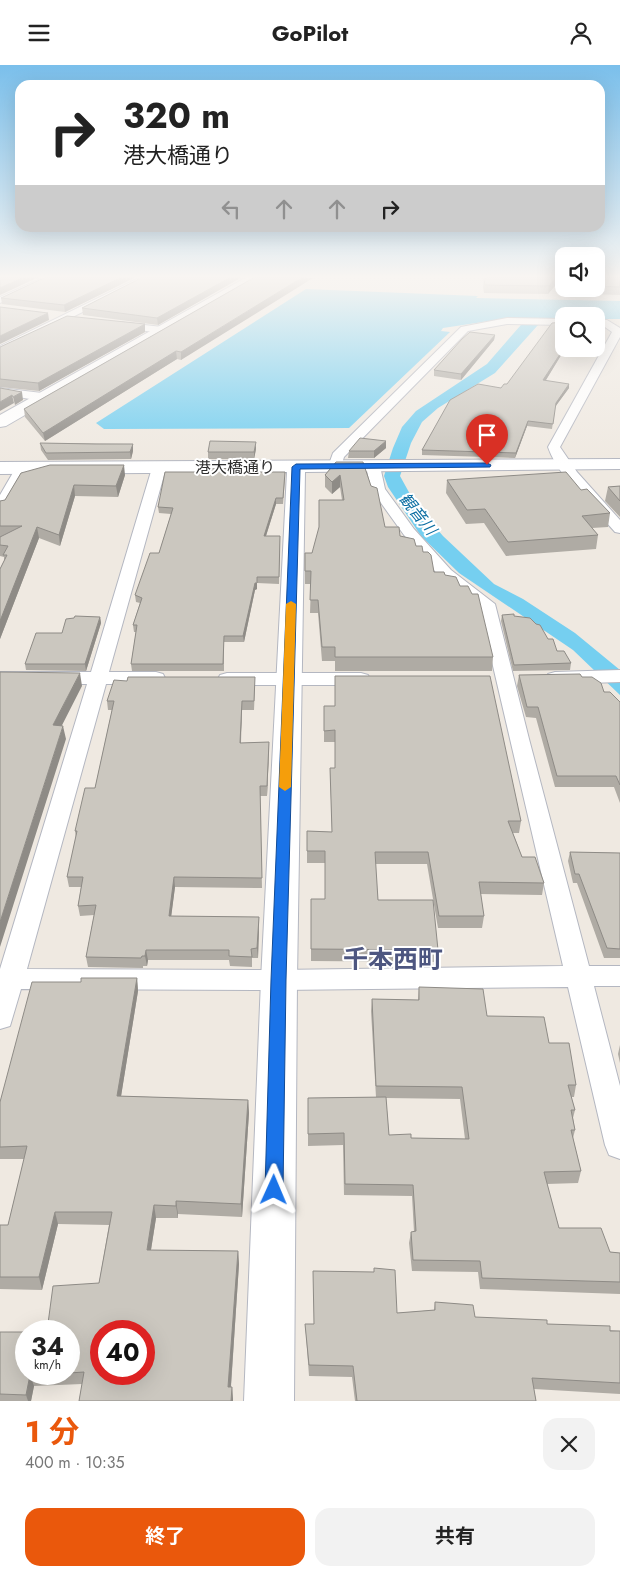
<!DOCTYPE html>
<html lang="ja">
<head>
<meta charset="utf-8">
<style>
  body { margin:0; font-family:Jost,"Noto Sans JP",sans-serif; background:#f2f2f2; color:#222; height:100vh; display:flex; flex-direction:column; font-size:19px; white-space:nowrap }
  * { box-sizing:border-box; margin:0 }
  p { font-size:16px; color:#767676 }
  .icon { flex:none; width:28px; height:28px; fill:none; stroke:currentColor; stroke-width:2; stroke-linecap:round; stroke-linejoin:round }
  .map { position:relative; height:1336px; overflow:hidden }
  .panel { display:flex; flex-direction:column; background:#fff; flex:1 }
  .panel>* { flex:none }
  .guide { position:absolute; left:15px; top:15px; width:590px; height:152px; border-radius:15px; box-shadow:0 5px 20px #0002; background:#fff; color:#222; overflow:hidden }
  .tools { position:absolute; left:555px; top:182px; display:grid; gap:10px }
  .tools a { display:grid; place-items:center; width:50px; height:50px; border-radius:10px; background:#fff; box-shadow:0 5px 20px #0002; font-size:25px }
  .speed { position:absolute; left:15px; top:1255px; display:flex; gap:10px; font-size:25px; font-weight:700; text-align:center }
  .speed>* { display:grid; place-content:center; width:65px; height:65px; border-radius:50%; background:#fff; box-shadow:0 5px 20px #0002; line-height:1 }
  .speed small { font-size:12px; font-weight:400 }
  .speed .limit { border:8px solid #d22; background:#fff; color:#111 }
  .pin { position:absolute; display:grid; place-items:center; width:42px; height:42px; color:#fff; margin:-51px -21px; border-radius:50% 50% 50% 0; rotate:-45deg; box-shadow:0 0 5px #0007 }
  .pin .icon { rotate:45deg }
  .me { position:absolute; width:55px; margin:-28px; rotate:1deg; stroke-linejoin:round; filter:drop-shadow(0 0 4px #0008) }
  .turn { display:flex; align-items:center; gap:18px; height:105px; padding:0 25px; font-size:22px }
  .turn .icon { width:65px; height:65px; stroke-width:2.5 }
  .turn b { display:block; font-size:35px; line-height:42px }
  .lanes { display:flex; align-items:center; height:48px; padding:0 25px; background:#0003; justify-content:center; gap:25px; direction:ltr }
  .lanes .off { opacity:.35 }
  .round { display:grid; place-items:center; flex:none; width:52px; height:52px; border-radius:15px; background:#f2f2f2 }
  .overview { display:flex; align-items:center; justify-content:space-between; height:85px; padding:0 25px }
  h1 { font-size:30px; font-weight:700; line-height:38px; color:#ea580c }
  .button { display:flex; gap:10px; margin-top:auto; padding:10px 25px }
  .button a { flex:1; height:58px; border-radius:15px; background:#ea580c; color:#fff; font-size:20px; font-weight:700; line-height:58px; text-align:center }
  .button a+a { background:#f2f2f2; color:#222 }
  header { display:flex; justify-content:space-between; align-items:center; height:65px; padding:0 25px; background:#fff; font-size:22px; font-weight:700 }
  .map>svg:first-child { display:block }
  .water { fill:#75cff0 }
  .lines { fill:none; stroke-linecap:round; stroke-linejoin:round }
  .street-casing { stroke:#b4b7c1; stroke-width:2 }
  .secondary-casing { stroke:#b4b7c1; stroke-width:2 }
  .street { fill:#fff; fill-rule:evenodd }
  .secondary { fill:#fff; fill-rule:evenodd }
  .wall { fill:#afaba4; fill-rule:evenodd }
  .shaded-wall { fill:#8e8b86 }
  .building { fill:#cbc7bf; stroke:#8e8b86; fill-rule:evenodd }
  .route { fill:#1a73e8; stroke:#114b97 }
  .slow { fill:#f59e0b }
  .labels { text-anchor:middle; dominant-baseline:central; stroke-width:4; stroke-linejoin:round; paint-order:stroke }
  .far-street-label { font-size:16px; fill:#2e2e2e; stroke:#fff }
  .far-water-label { font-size:16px; font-style:italic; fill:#0d6fa3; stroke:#fff }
  .near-quarter-label { font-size:25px; font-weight:bold; fill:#4d5680; stroke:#fff }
</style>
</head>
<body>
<header><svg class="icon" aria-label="menu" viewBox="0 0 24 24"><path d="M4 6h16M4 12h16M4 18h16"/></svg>GoPilot<svg class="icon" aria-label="person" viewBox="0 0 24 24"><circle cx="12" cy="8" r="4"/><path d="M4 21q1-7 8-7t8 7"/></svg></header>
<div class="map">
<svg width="620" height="1336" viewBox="0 0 620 1336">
  <rect width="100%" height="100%" fill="#efe9e1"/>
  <!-- water -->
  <path class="water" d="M306,224L478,231L476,233L620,236V254H596V251H564V253H548L538,260L495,308L438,343L422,357L411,378L400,411L416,440L443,471L494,519L523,534L575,568L620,605V630L573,585L459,508L421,471L388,422L384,411L393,383L402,362L416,346L487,299L527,253H509L443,263L441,266L450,267L349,363L104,364L96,358Z"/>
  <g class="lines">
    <!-- street casing -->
    <g class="street-casing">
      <path id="street" d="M45,212H57L0,238V232Z
        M141,212H153L0,288V281Z
        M507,253L564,254V260L507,259L468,266L344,392L340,405H330L328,402L333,388L461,262Z
        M596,254L607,255L620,263V272L560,382L577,407L620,455V468L615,467C594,443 558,412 548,382L612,267L602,260H596Z
        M118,257L162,262L167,265L162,268L115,262V258Z
        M0,323L42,328L48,332L42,336L0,329Z
        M373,397L380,401L385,424L414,464L451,505L495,539L529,674L589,901H620V921H594L620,1021V1094L609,1090L605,1080L568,922L279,925L21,924L10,961L0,964V904L87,619H0V607H91L152,403L159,399L166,403L109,607H156L163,609L165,613L163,617L156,619H106L27,904L279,905L563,901L479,541L439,511L404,470L371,424L366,401Z
        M23,398L30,402L7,442L5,445L0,446V430L18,399Z
        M620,605V617L555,619L548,617L546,613L548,609L555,607Z
        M227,608H361L368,610L370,614L368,618L361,620H227L220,618L218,614L220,610Z"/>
    </g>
    <!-- secondary casing -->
    <g class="secondary-casing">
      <path id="secondary" d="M247,212H263L6,361L0,362V350Z
        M620,394V404L305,407L297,915L294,1336H244L261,915L287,407L0,409V397Z"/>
    </g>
    <!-- street -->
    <use href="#street" class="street"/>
    <!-- secondary -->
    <use href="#secondary" class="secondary"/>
  </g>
  <!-- wall -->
  <path class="wall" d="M46,212H136L65,247L2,239L1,233Z
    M143,212H242L158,260L83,250L82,243Z
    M255,212L181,295L177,294L45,376L25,352L24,344Z
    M490,212H558V217L548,229L484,228L483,222L484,214Z
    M596,212H620V230L578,229L575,224H596Z
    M564,257V284H572L569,288L563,287L545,316L569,319V323L555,342L552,364L527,361L515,393L422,390V385L501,323L507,319Z
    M145,267L39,326L0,322V282Z
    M495,270L494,275L461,315L434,311V305Z
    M386,376V383L374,393H348L349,386Z
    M40,378L133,379V386L131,394L48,395L41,385Z
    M256,384L254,394H208V387Z
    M336,397L385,462L416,481L423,487L434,507L445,510L493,592L492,606H335V596H322L318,548H310L311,519H305V488H312L342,435L340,422L332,429L325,422V410Z
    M252,403V407L285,413L283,439H276L266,471H280L279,519L257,518V524L255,525L244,577H224V606H132L131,599L136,567H134L133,560L140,538L136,537L135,530L159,488L171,449L159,448L158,442Z
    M21,408L125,410L118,432L75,431L60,481L39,473L0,574V504L4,496V492L0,491V436L5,435Z
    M447,415L581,425L610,448L608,462L592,463L598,470L596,484L506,491L484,458L466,459L446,428Z
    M620,421V452L605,436L608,422Z
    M502,550L514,551L548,574L557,586L571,598L570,605L513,606L501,556Z
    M100,552L101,558L86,606L26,605L25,599L62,568Z
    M519,610L582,612L620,637V738L614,722H555L536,653L526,652L517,621Z
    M255,621L254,645H242L241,678L269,677L267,731H260L262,823L175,822L171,851L259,852V862L258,893H252V902L230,901L229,895H148L147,901H143V903L88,902L86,892L94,850L80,851L78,841L81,822H69L67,812L76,773L75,766L95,723L112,645H108L107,636Z
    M324,641L521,756L519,768H513L522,792L544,818L542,830L480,829L484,851L482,863H438L427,799H375L378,835L438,885L437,897L311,896V834H325V798H307V766L332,767L330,703H335V677H324Z
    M570,787L620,788V893H604L577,818H573L568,796Z
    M137,913L138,926L121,1031L248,1035L249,1048L242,1152L178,1149V1153H156L151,1185L238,1186L239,1199L231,1322H232L233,1336H79L82,1319L34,1321L31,1336H0V1267L26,1309H69V1266L99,1218L109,1160L58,1159L42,1225L0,1224V1160H8L24,1094H0V1037L81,917Z
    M419,922L549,978L576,1020L574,1032H571L575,1045L573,1053L575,1065L573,1073L581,1106L578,1118L547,1119L559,1163L610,1187L620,1188V1229L480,1224L478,1207L412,1206L409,1178L411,1167H414L412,1131L344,1130L343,1080L308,1081V1033L376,1032L371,946L372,934L418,935ZM386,1033L460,1034L465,1074L411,1073L389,1070Z
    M620,980V998L618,989Z
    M435,1237L475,1252L620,1266V1329L534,1324L536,1336H355L352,1312L309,1311L306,1270L305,1259H314L397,1248L434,1245Z"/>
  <!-- shaded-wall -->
  <path class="shaded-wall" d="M24,212H39L0,230V223Z
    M122,212H136L65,247L64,240Z
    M231,212H242L158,260L157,253Z
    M303,212L313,213L181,295V287Z
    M556,212H558V217L548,229L549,221Z
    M48,248L49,255L0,279V271Z
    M145,259V267L39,326L38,318Z
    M495,270L494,275L461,315V309Z
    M563,283V287L543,320V315Z
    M176,286L177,294L45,376L43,368Z
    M569,319V323L555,342L556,338Z
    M22,327L23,335L15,340L13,332Z
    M12,330L14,338L0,346V337Z
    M528,356L527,361L515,393L516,388Z
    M386,376V383L374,393V386Z
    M256,377V384L254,394V387Z
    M133,379V386L131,394L130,387Z
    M124,400L125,410L118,432L116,421Z
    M340,410V422L332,429V417Z
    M74,420L75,431L60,481L59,470Z
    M276,433V439L264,477V471Z
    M37,462L39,473L0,574V556Z
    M255,518H257V524L255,525L244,577L243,571Z
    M100,552L101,558L86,606L85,599Z
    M80,608L82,621L55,674L53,660Z
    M242,636V645L240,687V678Z
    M63,661L66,674L0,882V857Z
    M269,677V687L267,731V721Z
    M174,812L175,822L170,861L169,851Z
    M259,852V862L258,893L257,883Z
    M146,885L148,895L147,901L145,891Z
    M137,913L138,926L119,1044L117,1031Z
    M248,1035L249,1048L242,1152L241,1139Z
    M176,1136L178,1149V1153L176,1141Z
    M154,1140L156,1153L149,1197L147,1185Z
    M55,1147L58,1159L42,1225L39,1212Z
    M238,1186L239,1199L230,1334L228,1322Z
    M30,1310L34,1321L31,1336H28L26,1330Z
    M232,1322L233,1334V1336H231Z"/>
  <!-- building -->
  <path class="building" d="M0,212H24L0,223Z
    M46,212H122L64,240L1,233Z
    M143,212H231L157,253L82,243Z
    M255,212H303L181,287L176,286L43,368L24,344Z
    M490,212H556L549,221L485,220L484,214Z
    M596,212H620V222L596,221Z
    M0,242L48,248L0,271Z
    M67,251L145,259L38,318L0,314V282Z
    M564,257V283L543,315L569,319L556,338L553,359L528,356L516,388L422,385L450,335L478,319L501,323L504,319H507L552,258Z
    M470,267L495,270L461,309L434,305L462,274Z
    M0,323L22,327L13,332L12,330L0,337Z
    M360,373L386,376L374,386H349Z
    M210,376L256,377L254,387H208Z
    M40,378L96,379H133L130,387L46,388Z
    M336,397H363L371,421L377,423L385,462H399L400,471L414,474L416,481H422L423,487H428L431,490L434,507H444L445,510L456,512L460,521H468L472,529H478L493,592H335V582H322L318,535H310L311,506H305V488H312L319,462V435H344L340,410L332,417L325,410Z
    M50,400H124L116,421L74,420L59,470L37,462L0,556V504L7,490H3L8,481L0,480V472L22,461H0V436L5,435L21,408Z
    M252,403L251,407H285L283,433H276L264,471H280L279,512H257V518H255L243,571H224L223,599H131L137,560H133L142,533L135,530L150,488H159L173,443L158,442L165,407H203L204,404Z
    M566,407L581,425L587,424L610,448L582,451L598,470L508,477L485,444L467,445L447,415Z
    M620,421V436L608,422Z
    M514,549V551L530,553L536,559L540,560L548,574H553L557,586H564L571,598L514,600L502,550Z
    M75,551L100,552L85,599H25L36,568H62L66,554L74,553Z
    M0,607L80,608L53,660L63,661L0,857Z
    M580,609L582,612H592L601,618L604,627H610L620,637V720L616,711H557L538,642H527L519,610Z
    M335,611H490L521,756H508L522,792H535L544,818L479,817L484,851H439L428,787H375L378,835H433L438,885L311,884V834H325V786H307V766L332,767L330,703H335V665L324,666V641H335Z
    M128,612H255L254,636H242L240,678L269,677L267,721H260L262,813L174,812L169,851L259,852L257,883L251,884L252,892L229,891V885H146L145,891H142L141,893L86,892L96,840L78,841L83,812H67L77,766H75L85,723H95L114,636H107L114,615L127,616Z
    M570,787L620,788V884L607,883L579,809H575Z
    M81,913H137L117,1031L248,1035L241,1139L176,1136V1141L154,1140L147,1185L238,1186L228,1322H232L231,1336H79L84,1307L69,1308V1266H47L53,1221L99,1218L112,1147H55L39,1212H0V1160H8L27,1081L0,1082V1037L32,917H81ZM101,1266H144V1309H101Z
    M419,922L483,924L487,951L544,952L549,978H569L576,1020H568L575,1045H571L575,1065H571L581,1106L544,1107L559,1163H601L610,1187L620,1188V1217L482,1213L480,1196L413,1195L411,1167L416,1166L413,1120L345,1119L344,1068L308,1069V1033L386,1032L389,1070L411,1069V1073L469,1074L462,1022L376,1021L372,934L419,935Z
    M374,1203L395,1205L397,1248L435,1245V1237L473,1240L475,1252L547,1255V1259L610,1261V1266H620V1318L532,1313L536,1336H357L353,1301L309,1300L305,1259H314L313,1206L374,1207Z
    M0,1267H26V1309H49L30,1310L26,1330L0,1329Z"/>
  <!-- sky -->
  <linearGradient id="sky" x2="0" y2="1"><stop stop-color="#7abfeb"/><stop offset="0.53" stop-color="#f8f5f2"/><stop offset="1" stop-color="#f8f5f2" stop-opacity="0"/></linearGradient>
  <rect width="620" height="399" fill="url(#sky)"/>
  <!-- route -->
  <path class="route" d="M487,398L491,400L490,402L300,404L286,915L283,1125L280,1131L274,1134L267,1131L265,1125L271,915L292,402L296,399Z"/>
  <!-- slow -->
  <path class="slow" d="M291,536L296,539L291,722L285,726L279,722L286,539Z"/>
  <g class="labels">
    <!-- far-street labels -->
    <g class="far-street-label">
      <text x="235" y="402">港大橋通り</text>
    </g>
    <!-- far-water labels -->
    <g class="far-water-label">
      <text transform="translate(418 449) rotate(51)">観音川</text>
    </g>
    <!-- near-quarter labels -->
    <g class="near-quarter-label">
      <text x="393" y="894">千本西町</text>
    </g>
  </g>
</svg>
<div class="tools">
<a><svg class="icon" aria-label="sound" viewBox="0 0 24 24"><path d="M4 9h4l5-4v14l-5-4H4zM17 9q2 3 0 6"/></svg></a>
<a><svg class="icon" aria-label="search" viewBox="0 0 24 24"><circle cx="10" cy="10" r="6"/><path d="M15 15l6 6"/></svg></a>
</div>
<div class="speed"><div>34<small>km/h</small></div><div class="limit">40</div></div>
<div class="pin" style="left:487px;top:400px;background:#d93025"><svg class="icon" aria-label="arrive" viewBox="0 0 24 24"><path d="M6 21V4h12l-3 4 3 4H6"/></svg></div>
<svg class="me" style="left:274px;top:1125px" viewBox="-20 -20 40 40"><path d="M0-17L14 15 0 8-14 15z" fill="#1a73e8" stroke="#fff" stroke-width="4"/></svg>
<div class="guide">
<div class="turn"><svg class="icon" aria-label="right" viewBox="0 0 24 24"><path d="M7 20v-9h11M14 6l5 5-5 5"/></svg><div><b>320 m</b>港大橋通り</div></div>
<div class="lanes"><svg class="icon off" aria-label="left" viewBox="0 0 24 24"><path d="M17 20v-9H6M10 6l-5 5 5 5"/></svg><svg class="icon off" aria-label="ahead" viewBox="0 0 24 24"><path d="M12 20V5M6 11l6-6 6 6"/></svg><svg class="icon off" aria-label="ahead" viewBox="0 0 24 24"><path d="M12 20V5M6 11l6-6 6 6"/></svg><svg class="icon" aria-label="right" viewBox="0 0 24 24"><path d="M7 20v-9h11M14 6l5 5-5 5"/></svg></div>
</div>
</div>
<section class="panel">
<div class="overview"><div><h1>1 分</h1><p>400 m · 10:35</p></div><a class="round"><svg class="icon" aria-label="close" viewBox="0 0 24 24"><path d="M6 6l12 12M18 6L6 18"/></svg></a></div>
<div class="button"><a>終了</a><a>共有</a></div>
</section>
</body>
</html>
